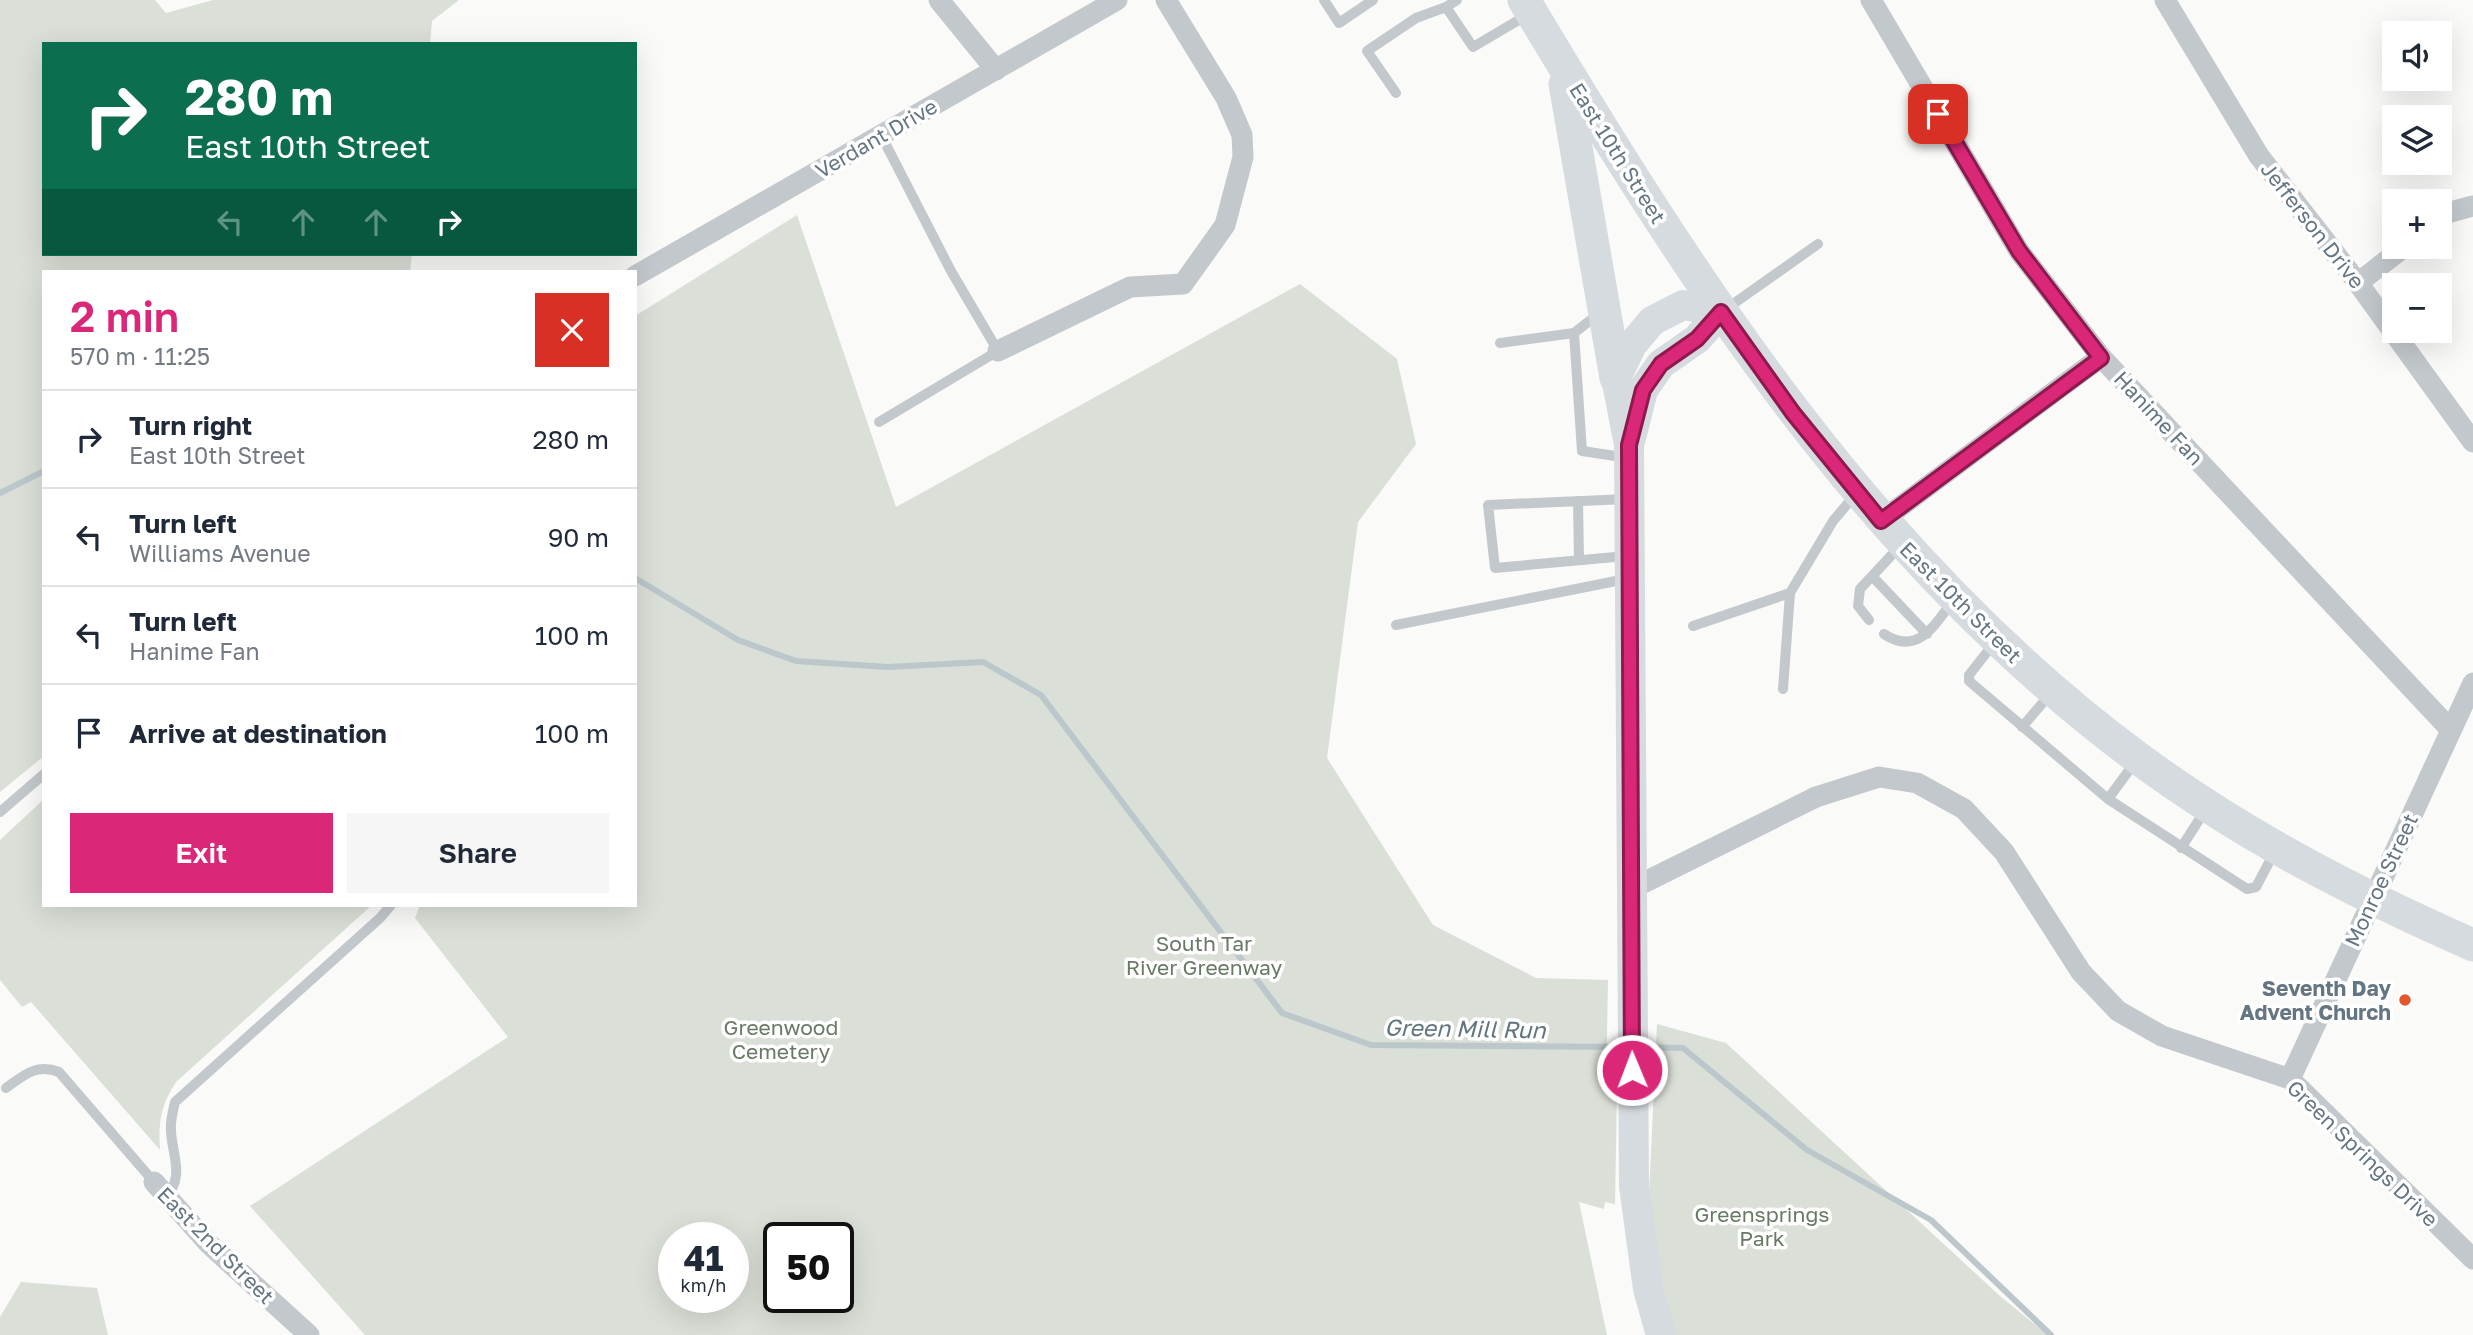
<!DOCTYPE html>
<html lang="en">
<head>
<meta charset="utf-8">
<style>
  body { margin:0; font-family:"Golos Text",sans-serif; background:#f6f6f7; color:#1f2937; height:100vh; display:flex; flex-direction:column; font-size:26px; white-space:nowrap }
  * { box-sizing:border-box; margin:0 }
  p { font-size:23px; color:#747a83 }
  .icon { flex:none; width:38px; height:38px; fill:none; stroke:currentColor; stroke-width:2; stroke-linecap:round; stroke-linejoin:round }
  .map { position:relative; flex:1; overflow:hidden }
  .side { position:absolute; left:42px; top:270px; width:595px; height:637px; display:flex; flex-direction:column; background:#fff; border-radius:0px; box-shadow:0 7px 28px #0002 }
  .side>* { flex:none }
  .guide { position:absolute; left:42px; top:42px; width:595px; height:214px; border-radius:0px; box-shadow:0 7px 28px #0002; background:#0b6e4f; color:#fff; overflow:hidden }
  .fabs { position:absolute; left:2382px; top:21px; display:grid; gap:14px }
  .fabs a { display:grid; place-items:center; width:70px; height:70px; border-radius:0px; background:#fff; box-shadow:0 7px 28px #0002; font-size:35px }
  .speed { position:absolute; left:658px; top:1222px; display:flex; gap:14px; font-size:35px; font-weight:700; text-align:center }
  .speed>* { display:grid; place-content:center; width:91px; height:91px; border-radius:50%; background:#fff; box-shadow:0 7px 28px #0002; line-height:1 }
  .speed small { font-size:18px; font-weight:400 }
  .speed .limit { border:4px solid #111; border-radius:10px; background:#fff; color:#111 }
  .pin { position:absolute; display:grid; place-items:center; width:60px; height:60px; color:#fff; margin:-30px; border-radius:14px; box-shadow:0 4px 10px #0006 }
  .me { position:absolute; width:77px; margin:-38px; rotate:359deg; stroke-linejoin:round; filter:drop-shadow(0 0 5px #0008) }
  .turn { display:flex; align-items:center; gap:24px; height:147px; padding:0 28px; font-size:32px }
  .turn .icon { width:91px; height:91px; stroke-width:2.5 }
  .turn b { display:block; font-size:49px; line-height:60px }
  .lanes { display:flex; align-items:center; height:66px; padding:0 28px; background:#0003; justify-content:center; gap:35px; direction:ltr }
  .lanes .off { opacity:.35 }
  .round { display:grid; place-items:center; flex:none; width:74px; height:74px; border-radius:0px; background:#f6f6f7 }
  .head { display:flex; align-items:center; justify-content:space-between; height:119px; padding:0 28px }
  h1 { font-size:42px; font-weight:600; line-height:52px; color:#db2777 }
  .cta { display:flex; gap:14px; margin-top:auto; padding:14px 28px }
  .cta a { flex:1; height:80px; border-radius:0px; background:#db2777; color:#fff; font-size:28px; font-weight:600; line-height:80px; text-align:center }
  .cta a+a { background:#f6f6f7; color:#1f2937 }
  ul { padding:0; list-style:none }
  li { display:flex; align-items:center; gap:21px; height:98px; padding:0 28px; border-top:2px solid #e0e1e3 }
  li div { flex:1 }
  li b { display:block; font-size:26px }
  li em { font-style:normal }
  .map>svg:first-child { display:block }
  .green { fill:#dadfd7; fill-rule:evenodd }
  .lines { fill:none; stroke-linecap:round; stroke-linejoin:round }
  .stream { stroke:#bbc7cb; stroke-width:6 }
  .service { stroke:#c3c8cc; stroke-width:10 }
  .minor { stroke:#c3c8cc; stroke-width:21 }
  .secondary { stroke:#d6dbdf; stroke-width:30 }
  .primary { stroke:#d6dbdf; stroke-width:33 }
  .route-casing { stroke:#8e194d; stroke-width:18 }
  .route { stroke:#db2777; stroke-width:12 }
  .poi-dot { fill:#e4572e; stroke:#fff; stroke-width:2.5 }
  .labels { text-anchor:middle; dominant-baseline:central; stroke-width:7; stroke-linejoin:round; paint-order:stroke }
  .street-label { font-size:21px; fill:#657683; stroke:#fff }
  .park-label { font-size:21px; fill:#687a64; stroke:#fff }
  .poi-label { font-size:21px; font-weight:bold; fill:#657683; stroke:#fff; text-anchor:end }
  .water-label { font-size:23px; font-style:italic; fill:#60757c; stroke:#fff }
</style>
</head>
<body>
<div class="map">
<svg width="2473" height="1335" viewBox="0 0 2473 1335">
  <rect width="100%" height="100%" fill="#fafaf8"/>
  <!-- green -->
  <path class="green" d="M0,0H155L166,13L213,0H459L432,21L430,44H44V254H412L410,271H44V756L0,792Z
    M797,215L896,507L1300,284L1397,359L1416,444L1358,522L1327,758L1433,925L1536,978L1608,980L1606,1085L1617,1091L1615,1204L1605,1202L1604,1209L1579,1202L1607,1335H365L250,1206L508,1037L415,918L420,905H635V316ZM674,1237H733V1297H674ZM779,1237H838V1297H779Z
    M44,799V905H372L176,1082C161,1105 158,1122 160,1150L31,1002L22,1007L0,980V840Z
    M1657,1024L1726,1043L2000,1296L2048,1335H1675L1654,1251L1649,1195Z
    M21,1282L97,1288L108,1335H0V1317Z"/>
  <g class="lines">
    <!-- stream -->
    <path class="stream" d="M0,493L44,471
      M635,578L738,640L796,661L888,667L983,662L1041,695L1282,1013L1371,1045L1625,1047
      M1640,1047L1683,1048L1807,1150L1931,1220L2051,1335"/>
    <!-- service -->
    <path class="service" d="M1324,0L1339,23L1373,0
      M1457,0L1446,7L1473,47L1529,14
      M1396,93L1367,51L1416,18L1446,7
      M1726,309L1818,244
      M1574,333L1582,451L1629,458
      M1500,343L1574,333L1601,312
      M879,422L998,351L951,271L881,135
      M1578,501L1579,560
      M1626,556L1495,568L1488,505L1627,499
      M1872,576L1927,634
      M1869,620L1858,606L1860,589L1901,545
      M1396,625L1626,579
      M1693,626L1790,593
      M1884,634C1917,656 1934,626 1952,602
      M1995,642L1969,675V681L2108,799L2247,889L2256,887L2275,851
      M1783,689L1790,593L1833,521L1855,495
      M2022,727L2052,692
      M2108,799L2135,762
      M0,812L44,774
      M2181,848L2206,809
      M6,1088C24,1075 37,1063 59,1072L154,1182
      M166,1197C185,1177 172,1154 171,1131C170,1121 173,1111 175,1102L380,918L391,905"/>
    <!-- minor -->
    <path class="minor" d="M939,0L996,70
      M1871,0L2019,251L2101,357L2450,729
      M2165,0L2259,156L2358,283L2473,442
      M2440,219L2447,213L2473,206
      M635,276L1117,0
      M2358,283L2404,247
      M998,351L1130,287L1183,284L1225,225L1243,157L1242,135L1226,98L1166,0
      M1881,521L2101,357
      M1631,889L1816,797L1879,777L1917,783L1964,809L2004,852L2081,972L2118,1011L2162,1036L2290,1079L2473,1259
      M2290,1079L2473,683
      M154,1182L209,1244L309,1335"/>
    <!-- secondary -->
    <path class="secondary" d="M1631,438L1643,390L1661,364L1697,339L1721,312
      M1661,1335L1648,1289L1634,1186L1629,445L1616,378L1632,345L1652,321L1683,305L1721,312"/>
    <!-- primary -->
    <path class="primary" d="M1524,0C1692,281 1871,561 2138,758C2242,835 2355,893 2473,945
      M1565,84L1616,378"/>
  </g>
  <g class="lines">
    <!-- route casing -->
    <g class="route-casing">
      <path id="route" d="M1632,1070L1629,445L1643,390L1661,364L1697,339L1721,312L1793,413L1881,521L2101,358L2019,251L1938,114"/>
    </g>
    <!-- route -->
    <use href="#route" class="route"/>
  </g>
  <!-- markers -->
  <circle class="poi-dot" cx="2405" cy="1000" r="7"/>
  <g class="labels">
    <!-- street labels -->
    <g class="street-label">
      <text transform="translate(876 138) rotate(-30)">Verdant Drive</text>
      <text transform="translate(1618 153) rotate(58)">East 10th Street</text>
      <text transform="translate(2313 225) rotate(52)">Jefferson Drive</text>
      <text transform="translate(2159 418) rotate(47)">Hanime Fan</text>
      <text transform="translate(1961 602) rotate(45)">East 10th Street</text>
      <text transform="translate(2381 880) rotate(-65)">Monroe Street</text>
      <text transform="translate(2363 1153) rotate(44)">Green Springs Drive</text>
      <text transform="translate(216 1245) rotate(45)">East 2nd Street</text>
    </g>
    <!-- park labels -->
    <g class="park-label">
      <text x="1204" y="943">South Tar<tspan x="1204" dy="24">River Greenway</tspan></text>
      <text x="781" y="1027">Greenwood<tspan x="781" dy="24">Cemetery</tspan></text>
      <text x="1762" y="1214">Greensprings<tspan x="1762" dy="24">Park</tspan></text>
    </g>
    <!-- poi labels -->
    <g class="poi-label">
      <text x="2391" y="988">Seventh Day<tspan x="2391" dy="24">Advent Church</tspan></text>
    </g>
    <!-- water labels -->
    <g class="water-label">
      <text transform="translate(1465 1028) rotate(1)">Green Mill Run</text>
    </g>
  </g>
</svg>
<div class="fabs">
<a><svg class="icon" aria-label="sound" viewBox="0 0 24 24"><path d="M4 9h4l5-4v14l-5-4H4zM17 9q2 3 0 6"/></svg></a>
<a><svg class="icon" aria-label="layers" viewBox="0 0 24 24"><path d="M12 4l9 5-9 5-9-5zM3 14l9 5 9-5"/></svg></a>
<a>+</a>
<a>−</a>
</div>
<div class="speed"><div>41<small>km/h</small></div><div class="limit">50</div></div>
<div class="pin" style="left:1938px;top:114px;background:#d93025"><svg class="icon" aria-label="arrive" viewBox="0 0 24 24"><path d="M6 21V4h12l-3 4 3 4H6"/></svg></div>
<svg class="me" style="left:1632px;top:1070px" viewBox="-20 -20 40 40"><circle r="17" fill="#db2777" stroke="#fff" stroke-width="3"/><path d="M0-11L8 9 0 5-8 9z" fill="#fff"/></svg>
<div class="guide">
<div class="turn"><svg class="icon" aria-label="right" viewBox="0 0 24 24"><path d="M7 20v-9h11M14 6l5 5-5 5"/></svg><div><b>280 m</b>East 10th Street</div></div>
<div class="lanes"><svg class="icon off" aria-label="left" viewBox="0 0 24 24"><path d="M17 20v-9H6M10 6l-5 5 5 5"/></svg><svg class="icon off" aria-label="ahead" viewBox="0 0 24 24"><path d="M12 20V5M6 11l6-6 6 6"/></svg><svg class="icon off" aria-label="ahead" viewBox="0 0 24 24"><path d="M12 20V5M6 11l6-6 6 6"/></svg><svg class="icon" aria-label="right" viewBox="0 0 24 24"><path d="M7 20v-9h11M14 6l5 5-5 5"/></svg></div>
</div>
<section class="side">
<div class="head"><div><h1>2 min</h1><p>570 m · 11:25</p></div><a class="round" style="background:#d93025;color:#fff"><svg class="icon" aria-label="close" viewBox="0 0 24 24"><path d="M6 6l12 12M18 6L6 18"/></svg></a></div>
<ul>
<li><svg class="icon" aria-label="right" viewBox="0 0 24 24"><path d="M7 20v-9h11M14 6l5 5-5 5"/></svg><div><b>Turn right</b><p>East 10th Street</p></div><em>280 m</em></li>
<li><svg class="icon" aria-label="left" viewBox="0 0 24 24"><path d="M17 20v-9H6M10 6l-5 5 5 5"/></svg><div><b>Turn left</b><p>Williams Avenue</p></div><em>90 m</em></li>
<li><svg class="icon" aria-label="left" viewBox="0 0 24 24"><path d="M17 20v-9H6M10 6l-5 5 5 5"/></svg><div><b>Turn left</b><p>Hanime Fan</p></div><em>100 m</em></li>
<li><svg class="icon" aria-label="arrive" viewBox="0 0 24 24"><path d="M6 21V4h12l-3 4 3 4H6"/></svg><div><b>Arrive at destination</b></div><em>100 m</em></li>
</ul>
<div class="cta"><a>Exit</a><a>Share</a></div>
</section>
</div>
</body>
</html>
